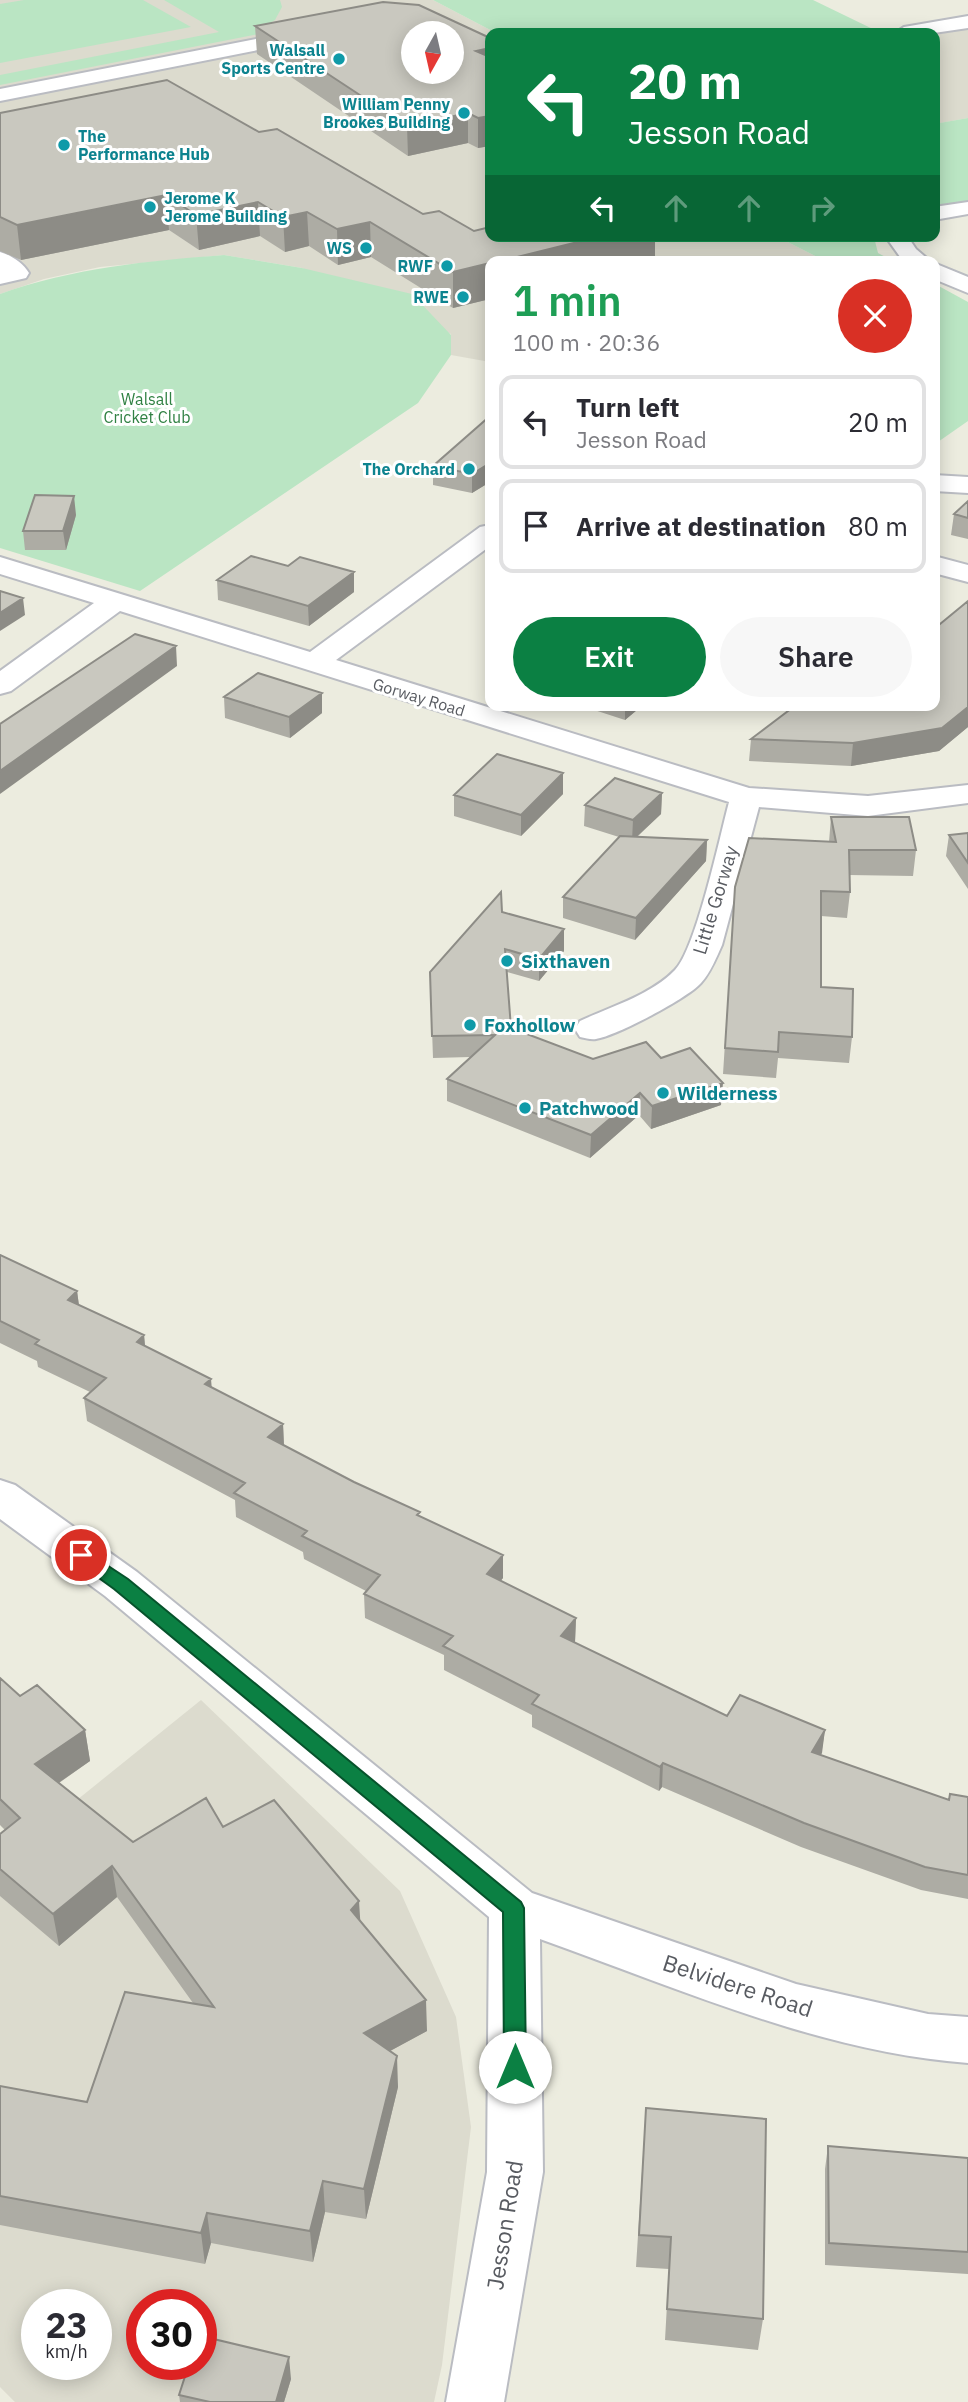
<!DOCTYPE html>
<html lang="en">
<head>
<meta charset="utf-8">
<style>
  body { margin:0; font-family:"IBM Plex Sans",sans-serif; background:#f7f7f7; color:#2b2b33; height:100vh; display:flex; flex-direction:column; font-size:26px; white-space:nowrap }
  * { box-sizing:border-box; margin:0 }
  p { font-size:23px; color:#7c7c81 }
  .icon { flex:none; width:38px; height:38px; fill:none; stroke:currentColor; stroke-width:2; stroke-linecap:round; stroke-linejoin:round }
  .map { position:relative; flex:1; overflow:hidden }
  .drawer { position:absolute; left:485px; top:256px; width:455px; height:455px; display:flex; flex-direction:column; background:#fff; border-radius:14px; box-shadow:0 4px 18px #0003 }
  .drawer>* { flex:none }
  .guide { position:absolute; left:485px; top:28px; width:455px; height:214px; border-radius:14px; box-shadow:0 4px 18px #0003; background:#0b8043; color:#fff; overflow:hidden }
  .needle { width:46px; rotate:188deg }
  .controls { position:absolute; left:401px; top:21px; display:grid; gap:14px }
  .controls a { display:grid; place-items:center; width:63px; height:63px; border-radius:50%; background:#fff; box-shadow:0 4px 18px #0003; font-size:35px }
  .speed { position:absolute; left:21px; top:2289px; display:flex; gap:14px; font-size:35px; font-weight:700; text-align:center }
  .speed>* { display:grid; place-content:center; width:91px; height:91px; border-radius:50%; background:#fff; box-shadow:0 4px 18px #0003; line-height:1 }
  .speed small { font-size:18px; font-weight:400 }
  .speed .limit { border:10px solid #d22; background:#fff; color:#111 }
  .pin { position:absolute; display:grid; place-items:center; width:60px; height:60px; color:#fff; margin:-30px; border:4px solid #fff; border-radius:50%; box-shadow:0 2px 7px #0007 }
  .me { position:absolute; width:77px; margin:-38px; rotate:0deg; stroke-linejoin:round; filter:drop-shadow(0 0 5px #0008) }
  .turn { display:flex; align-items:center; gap:24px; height:147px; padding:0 28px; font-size:32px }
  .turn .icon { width:91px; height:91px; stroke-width:2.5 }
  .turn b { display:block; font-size:49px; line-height:60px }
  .lanes { display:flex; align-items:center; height:66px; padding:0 28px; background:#0003; justify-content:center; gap:35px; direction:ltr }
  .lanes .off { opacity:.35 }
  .round { display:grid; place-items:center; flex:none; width:74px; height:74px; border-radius:37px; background:#f7f7f7 }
  .headline { display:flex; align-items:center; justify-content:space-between; height:119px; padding:0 28px }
  h1 { font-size:42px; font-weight:600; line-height:52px; color:#1e9e55 }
  .cta { display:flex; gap:14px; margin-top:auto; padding:14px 28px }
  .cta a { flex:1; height:80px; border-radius:42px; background:#0b8043; color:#fff; font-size:28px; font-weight:600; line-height:80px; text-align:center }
  .cta a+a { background:#f7f7f7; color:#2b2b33 }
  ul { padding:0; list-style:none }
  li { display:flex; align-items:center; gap:21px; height:94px; margin:0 14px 10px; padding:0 14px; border:4px solid #e1e1e2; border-radius:14px }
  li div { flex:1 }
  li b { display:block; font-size:26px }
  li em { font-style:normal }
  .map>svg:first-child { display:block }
  .education { fill:#dcdbce; fill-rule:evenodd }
  .green { fill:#bae5c3 }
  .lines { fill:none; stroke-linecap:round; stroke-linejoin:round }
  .minor-casing { stroke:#babcc2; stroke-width:4 }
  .minor { fill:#fff; fill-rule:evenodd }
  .wall { fill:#adaca4 }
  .shaded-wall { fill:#8d8c86 }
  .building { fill:#c9c8bf; stroke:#8d8c86; stroke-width:2; fill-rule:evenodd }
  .route { fill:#0b8043; stroke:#07532c; stroke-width:2 }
  .culture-dot { fill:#0f9aa8; stroke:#fff; stroke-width:2.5 }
  .labels { text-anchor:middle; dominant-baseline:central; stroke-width:6; stroke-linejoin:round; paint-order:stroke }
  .far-culture-label { font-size:16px; font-weight:bold; fill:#0d838f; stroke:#fff; text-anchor:end }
  .far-park-label { font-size:16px; fill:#308143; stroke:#fff }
  .far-street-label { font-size:16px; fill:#585b61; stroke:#fff }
  .street-label { font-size:19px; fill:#585b61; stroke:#fff }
  .culture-label { font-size:19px; font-weight:bold; fill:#0d838f; stroke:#fff; text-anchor:start }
  .near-street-label { font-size:23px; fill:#585b61; stroke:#fff }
</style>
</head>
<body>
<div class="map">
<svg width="968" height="2402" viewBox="0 0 968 2402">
  <rect width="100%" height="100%" fill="#ececdf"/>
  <!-- education -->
  <path class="education" d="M0,0H433L496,33H490V236H776L825,261H490V362L451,355V334L302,268L224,255L100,267L44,279L0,294ZM413,33H452V72H413Z
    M968,28V118L935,124V35Z
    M201,1700L400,1891L456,2017L471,2127L442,2365L434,2402H15L0,2387V1862ZM37,2305H96V2364H37ZM142,2305H201V2364H142Z"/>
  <!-- green -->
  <path class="green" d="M24,0H143L191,27L0,63V4Z
    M164,0H280L282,7L275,20L261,28L269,32L0,85V75L219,32Z
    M433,0H813L879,32L496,33Z
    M968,118V201L935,207L934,124Z
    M776,236H878L875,241L878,253L893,261H825Z
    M224,255L302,268L412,294L451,335V355L418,403L140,591L0,548V294C73,268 147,261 224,255Z
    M935,284L968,302V421L935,444Z"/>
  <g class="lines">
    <!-- minor casing -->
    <g class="minor-casing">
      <path id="minor" d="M968,16V28L934,33H895L904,27Z
        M307,29L314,31L316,35L314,39L0,101V89Z
        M968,202V214L934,220V207Z
        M889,236H911L910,240L916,249L930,261H903L888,240Z
        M0,252C11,255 23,263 29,273L26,278L0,284Z
        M934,263L968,277V293L934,279Z
        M934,475L968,477V493L934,491Z
        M490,525V546L336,660L749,788L868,796L968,785V803L868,816L759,807L722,945C716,958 711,972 701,983C688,998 616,1036 596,1039C591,1040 586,1038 580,1037L575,1029L580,1021C610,1007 651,995 675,970C696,949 720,836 729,802L120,611L11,691L0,694V671L94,603L0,574V557L310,652L480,527Z
        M934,556L968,565V582L934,573Z
        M0,1480L15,1485L137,1572L532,1893L796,1984L928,2014L968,2017V2063C820,2052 678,1988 540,1939L543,2172L504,2402H446L487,2172L489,1917L105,1596L0,1519Z"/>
    </g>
    <!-- minor -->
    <use href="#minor" class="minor"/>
  </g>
  <!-- wall -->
  <path class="wall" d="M255,26L490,38V146L478,148L468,143L408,156L257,54Z
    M0,113L259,132L423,214L490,236H655V258L453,308L371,257L338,265L309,246L285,252L260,236L199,250L169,230L21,260L0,251Z
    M490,416V482L472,493L433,485V466Z
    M968,501V539L951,535L954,514Z
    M76,515L66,550H25L23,531Z
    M288,566L354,592L309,626L218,600L217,580Z
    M968,601V727L939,751L851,766L749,761L751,739L934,705Z
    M224,697L322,713L290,738L225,718Z
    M579,705H643L625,720Z
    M563,773V794L521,836L454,816V795Z
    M662,793L661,814L637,837L707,840L706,861L635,940L563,918V897L619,837L584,826L585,805Z
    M831,817L916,850L913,876L849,875L850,892L847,918L821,916V987L852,1037L849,1063L778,1058L776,1078L723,1074L735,887L829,842Z
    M968,833V889L946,856L949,835Z
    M502,912L564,951L539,981L507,972L511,1028L593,1059L661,1058L721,1105L651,1129L639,1115L590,1158L447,1101V1079L470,1057L433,1058L430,972Z
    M0,1255L77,1291L79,1305L144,1335L145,1346L212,1388L283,1424L284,1446L420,1517L503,1578L500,1581L576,1618L575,1642L574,1643L727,1716L825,1730L821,1755L949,1800L968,1797V1899L921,1890L801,1847L662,1787L659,1791L532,1727V1715L444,1670V1655L365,1618L364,1594L366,1591L304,1559L303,1552L236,1517L235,1500L87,1421L84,1398L90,1392L38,1367L37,1361L0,1343Z
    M0,1678L20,1696L85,1730L90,1761L59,1783L133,1842L223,1827L360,1920L427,2031L390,2051L398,2087L366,2219L325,2212L313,2262L211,2243L205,2264L0,2225V2086L87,2102L193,2003L117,1897L59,1946L0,1896V1834L5,1830L0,1825Z
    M646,2108L763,2319L758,2350L665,2340L669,2269L636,2267Z
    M828,2146L968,2158V2274L825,2265V2169Z
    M291,2379L284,2402H180L179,2395Z"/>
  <!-- shaded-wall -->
  <path class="shaded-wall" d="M490,48V77L476,51Z
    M468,113V143L408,156L407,126Z
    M490,116V146L478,148V118Z
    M166,195L169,230L21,260L17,225Z
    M258,202L260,236L199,250L196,215Z
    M307,212L309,246L285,252L283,217Z
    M370,222L371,257L338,265L337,229Z
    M602,236H655V258L645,261H501Z
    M490,263V299L453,308V272Z
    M490,463V482L472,493V474Z
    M74,496L76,515L66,550L63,531Z
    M354,572V592L309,626L308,606Z
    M23,598L25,615L0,631V613Z
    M176,646L177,666L0,794V771Z
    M322,693V713L290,738L289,717Z
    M625,705H643L625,720Z
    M968,707V727L939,751L851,766L853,743Z
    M563,773V794L521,836V815Z
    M662,793L661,814L632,841L633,820Z
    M707,840L706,861L635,940L636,918Z
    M564,929V951L539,981V959Z
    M723,1083L721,1105L651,1129L652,1106Z
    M640,1093L639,1115L590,1158L591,1135Z
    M77,1291L80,1314L68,1300Z
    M144,1335L146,1358L137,1342Z
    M211,1379L213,1402L205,1384Z
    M283,1424L284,1447L268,1437Z
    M503,1555V1578L487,1597V1574Z
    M576,1618L575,1642L560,1660L561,1636Z
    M85,1730L90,1761L41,1795L35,1764Z
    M825,1730L822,1753L809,1775L812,1752Z
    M663,1763L662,1787L659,1791L660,1767Z
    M112,1866L117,1897L59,1946L53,1914Z
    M359,1901L361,1932L351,1910Z
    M426,2000L427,2031L366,2064L364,2033Z
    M397,2056L398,2087L366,2219L364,2189Z
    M323,2181L325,2212L313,2262L310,2231Z
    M207,2213L211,2243L205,2264L201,2233Z
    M289,2357L291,2379L284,2402H276Z"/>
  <!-- building -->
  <path class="building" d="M383,2L419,5L490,38V48L476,51L490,57V116L478,118L468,113L407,126L255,26ZM413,33H452V72H413Z
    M167,80L259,132L277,129L423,214L439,211L474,231L490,227V236H602L501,261H490V263L453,272L370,222L337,229L307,212L283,217L258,202L196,215L166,195L17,225L0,217V113Z
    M490,416V463L472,474L433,466Z
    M35,495L74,496L63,531H23Z
    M968,501V518L954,514Z
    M251,556L288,566L300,557L354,572L308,606L217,580Z
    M0,591L23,598L0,613Z
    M968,601V707L942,728L853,743L751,739L796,705H934V629Z
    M135,634L176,646L0,771V724Z
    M258,673L322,693L289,717L224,697Z
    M497,754L563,773L521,815L454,795Z
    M615,778L662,793L633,820L585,805Z
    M831,817H909L916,850H849L850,892L821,891V987L853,989L852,1037L779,1032L778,1052L725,1048L735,887L749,838L836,842Z
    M968,833V863L949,835Z
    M620,836L707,840L636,918L563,897Z
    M501,892L502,912L564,929L539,959L505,949L511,1028L593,1059L646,1042L661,1058L690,1048L723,1083L652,1106L640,1093L591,1135L447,1079L495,1035L432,1036L430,972Z
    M0,1255L77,1291L68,1300L144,1335L137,1342L211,1379L205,1384L283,1424L268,1437L354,1482L420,1512L417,1515L503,1555L487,1574L576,1618L561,1636L727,1716L740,1695L825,1730L812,1752L949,1800L950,1794L968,1797V1875L925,1867L804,1823L663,1763L660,1767L532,1704L539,1695L443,1646L453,1636L364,1594L380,1575L302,1536L307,1531L234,1493L245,1483L84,1398L106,1378L35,1344L39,1340L0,1321Z
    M0,1678L20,1696L37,1685L85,1730L35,1764L133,1842L206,1798L223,1827L274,1800L359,1901L351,1910L426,2000L364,2033L397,2056L364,2189L323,2181L310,2231L207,2213L201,2233L0,2196V2086L87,2102L125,1992L214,2007L112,1866L53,1914L0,1869V1834L20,1818L0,1799Z
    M646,2108L766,2119L763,2319L667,2309L671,2237L639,2235Z
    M828,2146L968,2158V2252L829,2243Z
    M201,2336L289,2357L276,2402H210L179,2395L189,2364H201Z"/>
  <!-- route -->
  <path class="route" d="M81,1548L128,1579L521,1902L524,1908L526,2067L522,2073L515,2076L507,2073L504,2067L503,1912L114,1589L74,1560L71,1555L74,1550Z"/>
  <!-- markers -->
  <g class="culture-dot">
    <circle cx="339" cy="59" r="7"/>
    <circle cx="464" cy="113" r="7"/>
    <circle cx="64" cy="145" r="7"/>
    <circle cx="150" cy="207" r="7"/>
    <circle cx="366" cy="248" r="7"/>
    <circle cx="447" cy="266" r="7"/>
    <circle cx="463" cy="297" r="7"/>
    <circle cx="469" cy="469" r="7"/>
    <circle cx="507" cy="961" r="7"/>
    <circle cx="470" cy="1025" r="7"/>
    <circle cx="663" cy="1093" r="7"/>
    <circle cx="525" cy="1108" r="7"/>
  </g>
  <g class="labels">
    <!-- far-culture labels -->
    <g class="far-culture-label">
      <text x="325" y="50">Walsall<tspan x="325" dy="18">Sports Centre</tspan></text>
      <text x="450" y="104">William Penny<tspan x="450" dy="18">Brookes Building</tspan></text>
      <text x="78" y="136" text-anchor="start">The<tspan x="78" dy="18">Performance Hub</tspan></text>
      <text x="164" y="198" text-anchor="start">Jerome K<tspan x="164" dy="18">Jerome Building</tspan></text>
      <text x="352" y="248">WS</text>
      <text x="433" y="266">RWF</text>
      <text x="449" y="297">RWE</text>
      <text x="455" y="469">The Orchard</text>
    </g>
    <!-- far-park labels -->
    <g class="far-park-label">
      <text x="147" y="399">Walsall<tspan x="147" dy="18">Cricket Club</tspan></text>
    </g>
    <!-- far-street labels -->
    <g class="far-street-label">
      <text transform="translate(419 697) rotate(17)">Gorway Road</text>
    </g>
    <!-- street labels -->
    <g class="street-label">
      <text transform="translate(715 900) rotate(-73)">Little Gorway</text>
    </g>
    <!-- culture labels -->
    <g class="culture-label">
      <text x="521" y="961">Sixthaven</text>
      <text x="484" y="1025">Foxhollow</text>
      <text x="677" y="1093">Wilderness</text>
      <text x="539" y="1108">Patchwood</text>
    </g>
    <!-- near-street labels -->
    <g class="near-street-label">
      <text transform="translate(738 1985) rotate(18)">Belvidere Road</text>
      <text transform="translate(504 2225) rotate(-81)">Jesson Road</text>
    </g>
  </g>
</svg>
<div class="controls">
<a><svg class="needle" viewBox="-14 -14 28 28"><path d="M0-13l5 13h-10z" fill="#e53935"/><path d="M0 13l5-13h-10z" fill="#7c7c81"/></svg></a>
</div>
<div class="speed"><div>23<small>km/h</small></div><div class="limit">30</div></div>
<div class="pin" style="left:81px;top:1555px;background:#d93025"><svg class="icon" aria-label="arrive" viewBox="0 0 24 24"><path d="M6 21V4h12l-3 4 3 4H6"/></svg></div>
<svg class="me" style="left:515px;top:2067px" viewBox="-20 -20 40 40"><circle r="19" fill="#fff"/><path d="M0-13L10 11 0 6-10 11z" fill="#0b8043"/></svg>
<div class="guide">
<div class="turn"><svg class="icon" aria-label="left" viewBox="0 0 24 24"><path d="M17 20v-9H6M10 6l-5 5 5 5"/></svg><div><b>20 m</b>Jesson Road</div></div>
<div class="lanes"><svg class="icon" aria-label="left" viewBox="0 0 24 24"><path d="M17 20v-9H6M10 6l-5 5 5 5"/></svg><svg class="icon off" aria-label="ahead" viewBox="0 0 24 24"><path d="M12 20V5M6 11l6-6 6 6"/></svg><svg class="icon off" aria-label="ahead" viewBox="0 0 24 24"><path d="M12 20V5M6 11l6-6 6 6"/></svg><svg class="icon off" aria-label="right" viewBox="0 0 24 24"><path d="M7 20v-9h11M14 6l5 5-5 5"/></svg></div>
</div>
<section class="drawer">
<div class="headline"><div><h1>1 min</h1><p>100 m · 20:36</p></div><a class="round" style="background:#d93025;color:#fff"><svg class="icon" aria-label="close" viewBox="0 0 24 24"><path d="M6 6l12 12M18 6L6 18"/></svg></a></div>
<ul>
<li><svg class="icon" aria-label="left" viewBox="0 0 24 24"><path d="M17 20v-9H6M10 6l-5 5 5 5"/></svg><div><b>Turn left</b><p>Jesson Road</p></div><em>20 m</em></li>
<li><svg class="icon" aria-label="arrive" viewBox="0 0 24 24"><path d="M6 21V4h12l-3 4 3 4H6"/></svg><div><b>Arrive at destination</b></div><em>80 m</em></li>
</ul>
<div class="cta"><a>Exit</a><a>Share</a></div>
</section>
</div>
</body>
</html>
